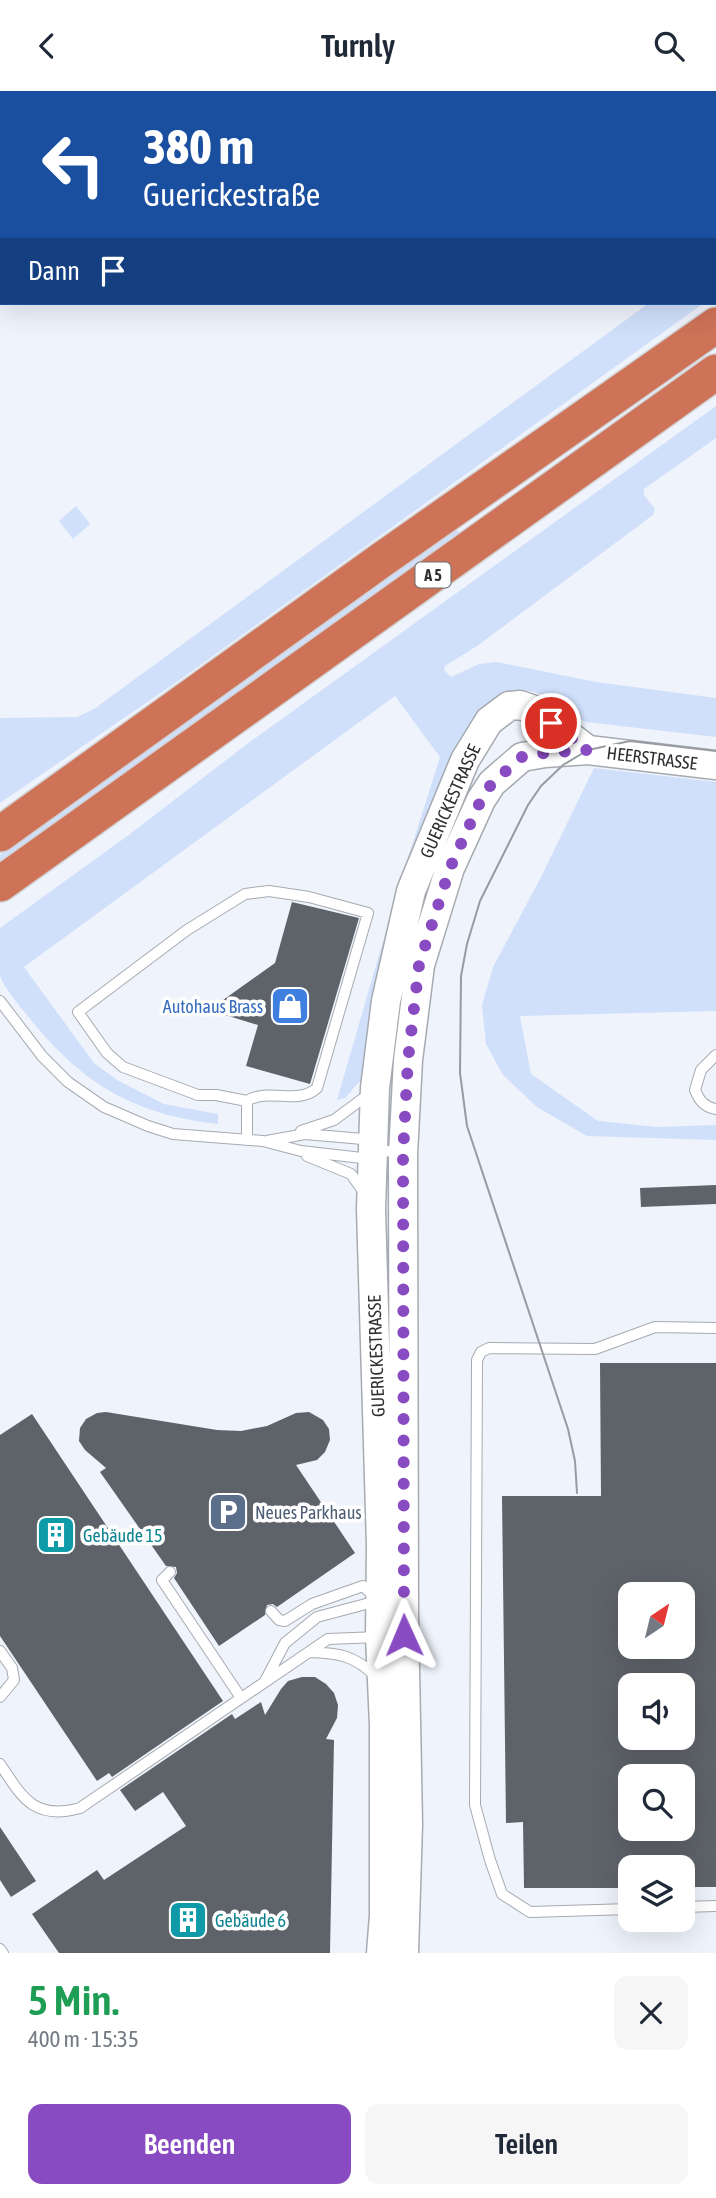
<!DOCTYPE html>
<html lang="de">
<head>
<meta charset="utf-8">
<style>
  body { margin:0; font-family:"Asap Condensed",sans-serif; background:#f6f6f7; color:#1f2937; height:100vh; display:flex; flex-direction:column; font-size:26px; white-space:nowrap }
  * { box-sizing:border-box; margin:0 }
  p { font-size:23px; color:#747a83 }
  .icon { flex:none; width:38px; height:38px; fill:none; stroke:currentColor; stroke-width:2; stroke-linecap:round; stroke-linejoin:round }
  .map { position:relative; height:1862px; overflow:hidden }
  .panel { display:flex; flex-direction:column; background:#fff; flex:1 }
  .panel>* { flex:none }
  .banner { position:absolute; left:0px; top:0px; width:718px; height:214px; box-shadow:0 7px 28px #0002; background:#1a4fa0; color:#fff; overflow:hidden }
  .needle { width:46px; rotate:35deg }
  .fabs { position:absolute; left:618px; top:1491px; display:grid; gap:14px }
  .fabs a { display:grid; place-items:center; width:77px; height:77px; border-radius:14px; background:#fff; box-shadow:0 7px 28px #0002; font-size:35px }
  .pin { position:absolute; display:grid; place-items:center; width:60px; height:60px; color:#fff; margin:-30px; border:4px solid #fff; border-radius:50%; box-shadow:0 2px 7px #0007 }
  .me { position:absolute; width:77px; margin:-38px; rotate:359deg; stroke-linejoin:round; filter:drop-shadow(0 0 5px #0008) }
  .turn { display:flex; align-items:center; gap:24px; height:147px; padding:0 28px; font-size:32px }
  .turn .icon { width:91px; height:91px; stroke-width:2.5 }
  .turn b { display:block; font-size:49px; line-height:60px }
  .then { display:flex; align-items:center; height:66px; padding:0 28px; background:#0003; gap:14px; font-size:26px }
  .round { display:grid; place-items:center; flex:none; width:74px; height:74px; border-radius:14px; background:#f6f6f7 }
  .head { display:flex; align-items:center; justify-content:space-between; height:119px; padding:0 28px }
  h1 { font-size:42px; font-weight:600; line-height:52px; color:#1e9e55 }
  .button { display:flex; gap:14px; margin-top:auto; padding:14px 28px }
  .button a { flex:1; height:80px; border-radius:14px; background:#894bc1; color:#fff; font-size:28px; font-weight:600; line-height:80px; text-align:center }
  .button a+a { background:#f6f6f7; color:#1f2937 }
  header { display:flex; justify-content:space-between; align-items:center; height:91px; padding:0 28px; background:#fff; font-size:32px; font-weight:600 }
  .map>svg:first-child { display:block }
  .green { fill:#d0e0fb }
  .building { fill:#5e6269; fill-rule:evenodd }
  .lines { fill:none; stroke-linecap:round; stroke-linejoin:round }
  .lane-casing { stroke:#a6aab1; stroke-width:12 }
  .secondary-casing { stroke:#a6aab1; stroke-width:31 }
  .highway-casing { stroke:#d1d1d2; stroke-width:38 }
  .lane { stroke:#fff; stroke-width:10 }
  .secondary { stroke:#fff; stroke-width:28 }
  .highway { stroke:#ce7258; stroke-width:35 }
  .tram { stroke:#989ba1; stroke-width:2 }
  .route { stroke:#894bc1; stroke-width:12; stroke-dasharray:0 21.6 }
  .labels { text-anchor:middle; dominant-baseline:central; stroke-width:7; stroke-linejoin:round; paint-order:stroke }
  .shield { fill:#fff; stroke:#6d6e70; stroke-width:2 }
  .shield-label { font-size:16px; font-weight:bold; fill:#2e3033 }
  .street-label { font-size:18px; fill:#2e3033; stroke:#fff }
  .shop-label { font-size:18px; fill:#366cbe; stroke:#fff; text-anchor:end }
  .service-label { font-size:18px; fill:#4e5e75; stroke:#fff; text-anchor:start }
  .culture-label { font-size:18px; fill:#0d838f; stroke:#fff; text-anchor:start }
</style>
</head>
<body>
<header><svg class="icon" aria-label="back" viewBox="0 0 24 24"><path d="M15 5l-7 7 7 7"/></svg>Turnly<svg class="icon" aria-label="search" viewBox="0 0 24 24"><circle cx="10" cy="10" r="6"/><path d="M15 15l6 6"/></svg></header>
<div class="map">
<svg width="716" height="1862" viewBox="0 0 716 1862">
  <rect width="100%" height="100%" fill="#eff3fb"/>
  <!-- green -->
  <path class="green" d="M649,212H704L178,590L0,712V627L77,626L94,618Z
    M716,315V347L644,398V404L655,418L653,424L477,555L445,575L444,579L451,586L479,573L497,571L596,591L716,607V646L586,631C552,617 547,591 506,603L375,911L361,989L345,1007L337,1009L399,795L440,666L395,605L24,876L94,972L117,989L164,1013L218,1023V1033C134,1023 85,995 31,929C23,919 4,897 0,885C0,872 0,850 0,837L130,743L247,653Z
    M76,415L90,433L73,448L59,430Z
    M456,438L462,444L0,774V764Z
    M594,677L716,691V920L520,925L531,983L598,1030L657,1036L716,1034V1049L587,1045L537,1016L503,984L486,953L482,914L493,876L541,786Z"/>
  <!-- building -->
  <path class="building" d="M292,811L359,827L310,993L246,975L258,934L209,919L275,872Z
    M716,1094V1113L641,1116L640,1097Z
    M600,1272H716V1796H682V1776H630V1797H524L523,1731L506,1732L502,1405H601ZM630,1503H682V1556H630ZM630,1594H682V1647H630ZM630,1685H682V1738H630Z
    M106,1321L217,1339L241,1340L267,1335L296,1322L309,1321L323,1329L329,1338L330,1349L325,1361L317,1369L296,1374L355,1462L277,1516L273,1513L267,1514L265,1524L219,1555L174,1487L177,1482L176,1476L166,1475L100,1381L106,1377L85,1359L79,1350L80,1337L86,1328L97,1322Z
    M32,1323L223,1610L112,1686L109,1682L97,1690L0,1545V1344Z
    M302,1586H315L326,1593L334,1602L338,1614L337,1627L326,1648L334,1649L330,1862H59L32,1823L97,1779L104,1789L186,1735L163,1701L135,1720L120,1699L232,1623L235,1628L261,1611L265,1624L281,1598L288,1590Z
    M0,1736L36,1790L11,1806L0,1789Z"/>
  <g class="lines">
    <!-- lane casing -->
    <g class="lane-casing">
      <path id="lane" d="M0,910L42,965L68,991L104,1016L148,1035L173,1043L263,1050L301,1060L362,1067L368,1062
        M716,964L701,979L695,999C699,1009 704,1016 716,1018
        M247,1010L216,1004H198L123,976L107,962L78,921L187,839L245,803L269,800L309,806L368,822L317,997C297,1015 269,996 247,1010V1049
        M301,1040L334,1029L369,1003
        M267,1050L305,1043L363,1048L373,1057L401,1063
        M307,1065L351,1083L363,1100
        M170,1481L162,1489L241,1607
        M271,1520L279,1529L285,1530L312,1513L363,1495L376,1507
        M0,1560L12,1577L14,1589L0,1606
        M309,1561C338,1562 355,1564 376,1586
        M265,1590L285,1552L317,1526L377,1510
        M0,1673C22,1706 34,1730 80,1717L328,1548L378,1546
        M682,1816L716,1815
        M630,1818L530,1821L502,1803L490,1769L475,1714L477,1269L481,1261L489,1257L595,1258L655,1236L716,1237
        M0,1858L3,1862"/>
    </g>
    <!-- secondary casing -->
    <g class="secondary-casing">
      <path id="secondary" d="M381,1862L384,1824V1634L380,1546L381,1454L371,1118L375,997L386,910L411,800L465,669L489,630L509,615L520,614L537,620L588,659
        M404,1862L408,1733L404,1526L403,1063L408,969L420,874L450,777L481,709L492,692L522,666L545,662L588,659L716,674"/>
    </g>
    <!-- highway casing -->
    <g class="highway-casing">
      <path id="highway" d="M0,743L380,470L716,234
        M0,793L716,281"/>
    </g>
    <!-- lane -->
    <use href="#lane" class="lane"/>
    <!-- secondary -->
    <use href="#secondary" class="secondary"/>
    <!-- highway -->
    <use href="#highway" class="highway"/>
    <!-- tram -->
    <path class="tram" d="M577,1402L575,1370L568,1338L467,1035L460,982L461,885L467,853L480,810L528,714L541,695L563,674L588,659L630,650L716,660"/>
  </g>
  <g class="lines">
    <!-- route -->
    <path class="route" d="M404,1544L403,1063L408,969L419,874L450,777L481,709L492,692L522,666L545,662L588,659L551,632"/>
  </g>
  <!-- icons -->
  <defs>
    <g id="shop-square" transform="scale(2.0125)"><rect x="-9" y="-9" width="18" height="18" rx="4" fill="#3f7fe0" stroke="#fff"/><path d="M-5-2.5h2.3a2.7 3.5 0 0 1 5.4 0H5L5.5 6h-11ZM-1.5-2.5h3a1.5 2.3 0 0 0-3 0Z" fill="#fff"/></g>
    <g id="parking-square" transform="scale(2.0125)"><rect x="-9" y="-9" width="18" height="18" rx="4" fill="#5c6f8a" stroke="#fff"/><path d="M-3.5-5.5H1a3.5 3.5 0 0 1 0 7H-1V5.5H-3.5ZM-1-3.4V-.6H.8a1.4 1.4 0 0 0 0-2.8Z" fill="#fff"/></g>
    <g id="building-square" transform="scale(2.0125)"><rect x="-9" y="-9" width="18" height="18" rx="4" fill="#0f9aa8" stroke="#fff"/><path d="M-4-6H4V6H1V3H-1V6H-4ZM-2.5-4.3h1.7v1.8h-1.7ZM.8-4.3h1.7v1.8H.8ZM-2.5-1h1.7V.8h-1.7ZM.8-1h1.7V.8H.8Z" fill="#fff"/></g>
  </defs>
  <g fill-rule="evenodd">
    <use href="#shop-square" x="290" y="915"/>
    <use href="#parking-square" x="228" y="1421"/>
    <use href="#building-square" x="56" y="1444"/>
    <use href="#building-square" x="188" y="1829"/>
  </g>
  <g class="labels">
    <!-- shield labels -->
    <rect class="shield" x="415.5" y="471.5" width="35" height="25" rx="5"/>
    <g class="shield-label">
      <text x="433" y="484">A 5</text>
    </g>
    <!-- street labels -->
    <g class="street-label">
      <text transform="translate(652 667) rotate(7)">HEERSTRASSE</text>
      <text transform="translate(450 710) rotate(-66)">GUERICKESTRASSE</text>
      <text transform="translate(376 1265) rotate(-92)">GUERICKESTRASSE</text>
    </g>
    <!-- shop labels -->
    <g class="shop-label">
      <text x="263" y="915">Autohaus Brass</text>
    </g>
    <!-- service labels -->
    <g class="service-label">
      <text x="255" y="1421">Neues Parkhaus</text>
    </g>
    <!-- culture labels -->
    <g class="culture-label">
      <text x="83" y="1444">Gebäude 15</text>
      <text x="215" y="1829">Gebäude 6</text>
    </g>
  </g>
</svg>
<div class="fabs">
<a><svg class="needle" viewBox="-14 -14 28 28"><path d="M0-13l5 13h-10z" fill="#e53935"/><path d="M0 13l5-13h-10z" fill="#747a83"/></svg></a>
<a><svg class="icon" aria-label="sound" viewBox="0 0 24 24"><path d="M4 9h4l5-4v14l-5-4H4zM17 9q2 3 0 6"/></svg></a>
<a><svg class="icon" aria-label="search" viewBox="0 0 24 24"><circle cx="10" cy="10" r="6"/><path d="M15 15l6 6"/></svg></a>
<a><svg class="icon" aria-label="layers" viewBox="0 0 24 24"><path d="M12 4l9 5-9 5-9-5zM3 14l9 5 9-5"/></svg></a>
</div>
<div class="pin" style="left:551px;top:632px;background:#d93025"><svg class="icon" aria-label="arrive" viewBox="0 0 24 24"><path d="M6 21V4h12l-3 4 3 4H6"/></svg></div>
<svg class="me" style="left:404px;top:1544px" viewBox="-20 -20 40 40"><path d="M0-17L14 15 0 8-14 15z" fill="#894bc1" stroke="#fff" stroke-width="4"/></svg>
<div class="banner">
<div class="turn"><svg class="icon" aria-label="left" viewBox="0 0 24 24"><path d="M17 20v-9H6M10 6l-5 5 5 5"/></svg><div><b>380 m</b>Guerickestraße</div></div>
<div class="then">Dann<svg class="icon" aria-label="arrive" viewBox="0 0 24 24"><path d="M6 21V4h12l-3 4 3 4H6"/></svg></div>
</div>
</div>
<section class="panel">
<div class="head"><div><h1>5 Min.</h1><p>400 m · 15:35</p></div><a class="round"><svg class="icon" aria-label="close" viewBox="0 0 24 24"><path d="M6 6l12 12M18 6L6 18"/></svg></a></div>
<div class="button"><a>Beenden</a><a>Teilen</a></div>
</section>
</body>
</html>
